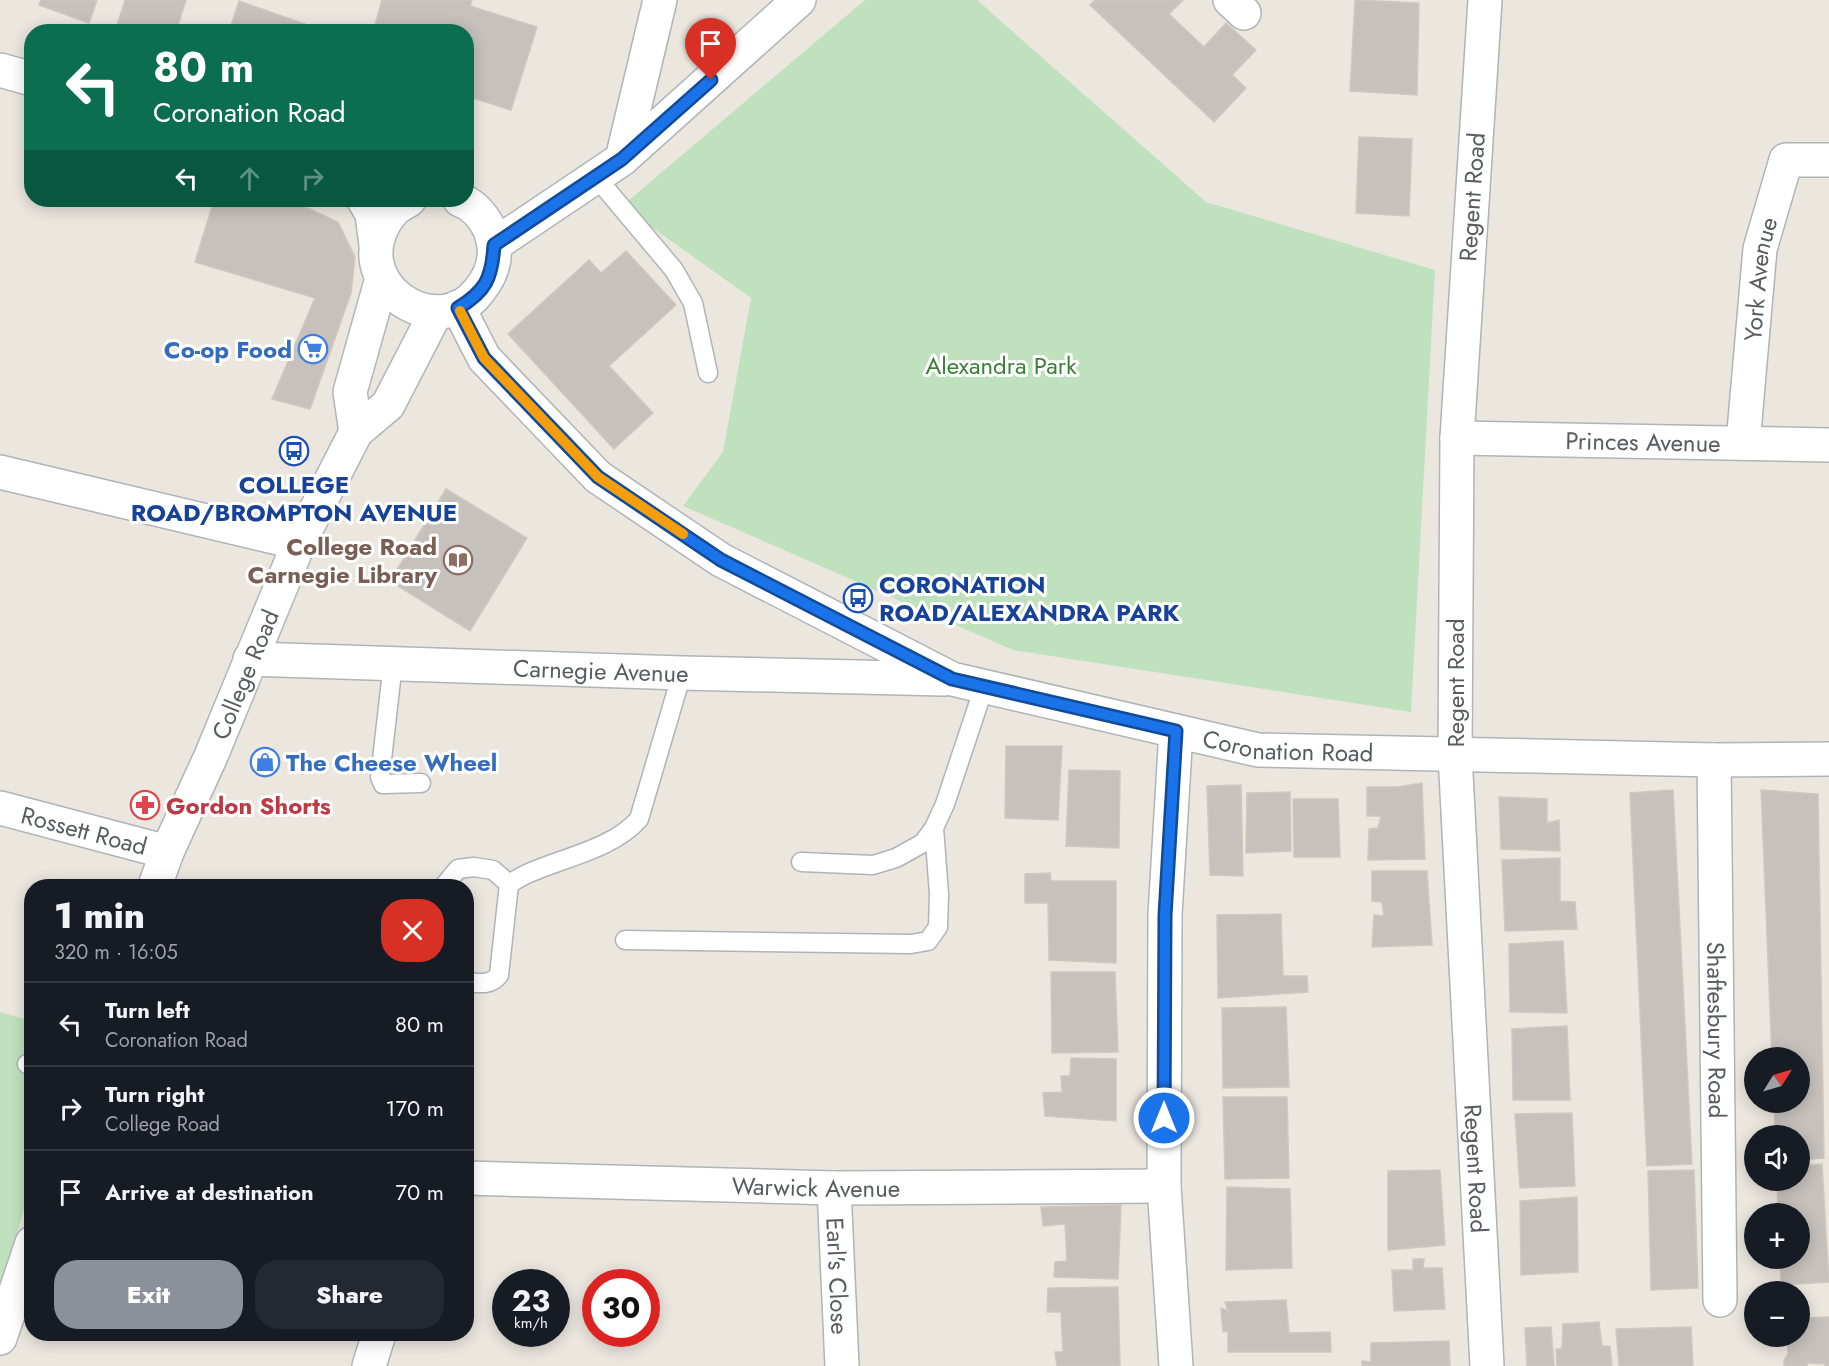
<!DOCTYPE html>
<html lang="en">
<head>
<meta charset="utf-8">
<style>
  body { margin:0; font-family:Jost,sans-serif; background:#242831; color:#f1f3f6; height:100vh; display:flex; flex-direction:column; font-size:22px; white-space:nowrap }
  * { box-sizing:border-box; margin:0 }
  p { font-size:20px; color:#9ea1a6 }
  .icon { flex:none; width:33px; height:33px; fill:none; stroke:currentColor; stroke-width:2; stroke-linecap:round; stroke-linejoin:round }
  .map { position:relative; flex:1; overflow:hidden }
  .drawer { position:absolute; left:24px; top:879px; width:450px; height:462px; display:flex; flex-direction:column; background:#171b24; border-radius:24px; box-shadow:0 3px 15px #0003 }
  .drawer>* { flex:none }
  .banner { position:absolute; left:24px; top:24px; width:450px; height:183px; border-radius:24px; box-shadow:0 3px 15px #0003; background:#0b6e4f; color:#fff; overflow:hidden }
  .needle { width:39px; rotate:53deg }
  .buttons { position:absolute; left:1744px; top:1047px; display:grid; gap:12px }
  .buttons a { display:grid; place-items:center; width:66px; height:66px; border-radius:50%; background:#171b24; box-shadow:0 3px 15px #0003; font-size:30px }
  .speed { position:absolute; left:492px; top:1269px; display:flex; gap:12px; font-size:30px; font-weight:700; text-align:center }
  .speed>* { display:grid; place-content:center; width:78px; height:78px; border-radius:50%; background:#171b24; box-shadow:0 3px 15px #0003; line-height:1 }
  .speed small { font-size:15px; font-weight:400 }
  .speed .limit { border:9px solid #d22; background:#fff; color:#111 }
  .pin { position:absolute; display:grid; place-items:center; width:51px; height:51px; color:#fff; margin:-62px -26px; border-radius:50% 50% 50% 0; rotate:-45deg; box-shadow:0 0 6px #0007 }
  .pin .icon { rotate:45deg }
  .me { position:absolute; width:66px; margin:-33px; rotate:0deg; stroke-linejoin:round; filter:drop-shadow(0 0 4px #0008) }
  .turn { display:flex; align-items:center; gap:21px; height:126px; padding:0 30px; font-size:27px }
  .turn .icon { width:78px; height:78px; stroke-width:2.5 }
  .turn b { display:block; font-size:42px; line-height:51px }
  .lanes { display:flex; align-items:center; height:57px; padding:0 30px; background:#0003; justify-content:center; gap:30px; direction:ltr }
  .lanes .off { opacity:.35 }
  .round { display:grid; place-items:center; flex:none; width:63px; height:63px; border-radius:24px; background:#242831 }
  .summary { display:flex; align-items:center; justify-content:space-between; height:102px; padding:0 30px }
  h1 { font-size:36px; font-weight:800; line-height:45px }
  .primary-button { display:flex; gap:12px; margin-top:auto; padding:12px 30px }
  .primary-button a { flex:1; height:69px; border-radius:24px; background:#8c9099; color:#fff; font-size:24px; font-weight:800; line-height:69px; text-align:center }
  .primary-button a+a { background:#242831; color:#f1f3f6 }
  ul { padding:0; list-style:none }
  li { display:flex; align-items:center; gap:18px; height:84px; padding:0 30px; border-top:2px solid #363941 }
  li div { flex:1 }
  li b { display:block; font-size:22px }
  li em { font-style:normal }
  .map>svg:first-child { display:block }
  .green { fill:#c0e1bd }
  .building { fill:#c6c1bd; stroke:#cfc8be; stroke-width:1.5 }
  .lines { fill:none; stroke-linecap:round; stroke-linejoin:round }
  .lane-casing { stroke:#b0b3b7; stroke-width:21 }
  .street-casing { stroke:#b0b3b7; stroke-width:36 }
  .secondary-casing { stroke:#b1b5ba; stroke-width:36 }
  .lane { stroke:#fff; stroke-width:18 }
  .street { stroke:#fff; stroke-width:33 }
  .secondary { stroke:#fff; stroke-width:33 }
  .route-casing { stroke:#114b97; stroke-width:15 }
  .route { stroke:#1a73e8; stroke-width:10 }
  .slow { stroke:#f59e0b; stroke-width:10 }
  .labels { text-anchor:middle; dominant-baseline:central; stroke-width:6; stroke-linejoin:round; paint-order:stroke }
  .street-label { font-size:24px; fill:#585c60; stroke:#fff }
  .shop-label { font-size:24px; font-weight:bold; fill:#366cbe; stroke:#fff; text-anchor:end }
  .park-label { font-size:24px; fill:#3c7f38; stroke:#fff }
  .transit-label { font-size:24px; font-weight:bold; fill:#164399; stroke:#fff }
  .education-label { font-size:24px; font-weight:bold; fill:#785e54; stroke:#fff; text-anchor:end }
  .health-label { font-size:24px; font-weight:bold; fill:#be3a42; stroke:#fff; text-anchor:start }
</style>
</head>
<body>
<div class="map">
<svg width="1829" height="1366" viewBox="0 0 1829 1366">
  <rect width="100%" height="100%" fill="#ebe7df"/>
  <!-- green -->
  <path class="green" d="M865,0H977L1206,202L1435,270L1411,712L1013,650L683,506L723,452L751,298L622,206Z
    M0,1012L32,1021L31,1186L0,1290Z"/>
  <!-- building -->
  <path class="building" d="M41,0H97L89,23L39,5Z
    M125,0H186L176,32H115Z
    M382,0H472L470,6L537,27L511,110L466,96V32H373Z
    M1095,0H1183L1169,14L1204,47L1226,23L1256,50L1232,75L1246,88L1214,122L1090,5Z
    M1355,0L1419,3L1417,95L1350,91Z
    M239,1L305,24L302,32H229Z
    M1359,137L1412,139L1409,216L1356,213Z
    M214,200H283L301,205L338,222L355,257L351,293L310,409L272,399L315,298L195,262Z
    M626,251L676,305L609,366L653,413L614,449L508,334L589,260L601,273Z
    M446,489L527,538L470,631L390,581Z
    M1006,746H1062L1058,820L1005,818Z
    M1069,770L1120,771L1119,848L1066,846Z
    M1422,783L1425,859L1368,860L1369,829L1378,828L1381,816H1367V787H1398Z
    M1241,785L1243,876L1210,875L1207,786Z
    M1673,790L1692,1164L1647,1166L1630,793Z
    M1761,790L1818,794L1824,1158L1800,1160V1136H1775L1774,1102H1800V1058H1772Z
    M1290,792L1291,851L1246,853L1247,793Z
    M1499,797L1547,799V823L1559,820L1560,851L1501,849Z
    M1293,799H1338L1340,857H1294Z
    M1560,858V901L1575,902L1577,929L1505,931L1502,860Z
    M1372,871H1427L1432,945L1372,947L1374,915L1384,916L1382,902L1372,901Z
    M1050,873L1051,881H1116V963L1049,960L1048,903H1025V874Z
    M1281,914L1283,976H1307L1308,992L1218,998L1217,915Z
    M1563,941L1567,1013L1510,1012L1509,944Z
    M1051,972H1115L1118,1052L1052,1053Z
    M1286,1007L1289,1087L1223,1088L1222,1008Z
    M1567,1026L1570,1100H1513L1512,1029Z
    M1071,1058L1116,1059V1121L1045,1116L1043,1093L1062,1092L1061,1076H1070Z
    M1223,1097H1287L1289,1178L1225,1179Z
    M1572,1113L1575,1186L1520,1188L1515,1114Z
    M1822,1164L1829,1282L1781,1285L1780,1258H1800V1214H1778L1777,1180H1800V1166Z
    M1440,1170L1445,1245L1388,1250V1171Z
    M1694,1170L1698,1288L1651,1290L1648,1171Z
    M1227,1187L1290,1189L1292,1268L1226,1270Z
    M1577,1197L1578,1272L1521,1275L1520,1201Z
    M1121,1205L1118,1279L1054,1277L1055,1262L1067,1261L1065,1224L1043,1226L1041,1207Z
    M1413,1259H1424L1423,1268H1442L1445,1309L1394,1311L1392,1270H1413Z
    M1118,1287L1120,1366H1057L1055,1352H1063L1061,1312H1047L1048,1288Z
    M1286,1300L1289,1333L1330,1332L1331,1352H1228V1331L1223,1332L1221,1308L1228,1311L1225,1302Z
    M1829,1317V1366H1825V1364L1807,1363V1366H1784V1360L1788,1354L1787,1336H1800V1318Z
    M1599,1322L1602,1346H1610L1612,1366H1557L1556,1349H1562L1563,1324Z
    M1551,1327L1554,1366H1527L1525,1328Z
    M1691,1327L1693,1366H1619L1616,1329Z
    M1449,1341L1450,1366H1362V1361L1371,1362V1343Z"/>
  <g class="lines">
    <!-- lane casing -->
    <g class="lane-casing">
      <path id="lane" d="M596,177L674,270L693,303L708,373
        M393,663L380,777L383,784L421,783
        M801,862L873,865L896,858L923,843L934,828L945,804L984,687
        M509,884C517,879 525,874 534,871C567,857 615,847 639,819L682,673
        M444,886L458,869L474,867L493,870L509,884
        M625,940L911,944L928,941L938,927L939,894L934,828
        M466,982C480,983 490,986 499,975L509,884
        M27,1064L32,1065"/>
    </g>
    <!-- street casing -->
    <g class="street-casing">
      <g id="street">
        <path d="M1230,0L1244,13"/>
        <path id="s1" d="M1485,0L1457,438L1455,754L1487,1366"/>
        <path d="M0,70L32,79"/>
        <path d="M622,159L660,0"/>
        <path d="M364,200L372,214L376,245"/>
        <path id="s2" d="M458,307L484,358L598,477L721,560L952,679L1258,750L1714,760L1829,759"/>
        <path id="s3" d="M1457,438L1829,445"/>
        <path id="s4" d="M1743,443L1760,249L1786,160H1829"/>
        <path d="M0,472L299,543"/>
        <path id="s5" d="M250,659L682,673L944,679"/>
        <path id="s6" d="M1714,760L1720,1300"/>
        <path id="s7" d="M0,808L167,852"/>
        <path id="s8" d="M466,1178L834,1188L1164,1186"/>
        <path id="s9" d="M834,1188L842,1366"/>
        <path d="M369,1366L379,1334"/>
        <path d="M1176,1366L1164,1186L1165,915L1176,731"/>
      </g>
    </g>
    <!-- secondary casing -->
    <g class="secondary-casing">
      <g id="secondary">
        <path d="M409,200C404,203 398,206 394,210C386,218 381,228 378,238C362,295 441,339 478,292C489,279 496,263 494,246C492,227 478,206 460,200"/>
        <path d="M494,245L622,159L799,0"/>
        <path d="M356,432L350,392L382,278"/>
        <path id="s10" d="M155,886L167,852L211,756L299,543L356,432L388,405L436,312"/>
        <path d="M0,1338L32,1243"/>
      </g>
    </g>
    <!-- lane -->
    <use href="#lane" class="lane"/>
    <!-- street -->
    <use href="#street" class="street"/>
    <!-- secondary -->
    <use href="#secondary" class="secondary"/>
  </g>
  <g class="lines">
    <!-- route casing -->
    <g class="route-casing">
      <path id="route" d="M711,80L622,159L494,245C492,278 486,291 458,308L484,358L598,477L721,560L952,679L1176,731L1165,915L1164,1118"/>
    </g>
    <!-- route -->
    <use href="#route" class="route"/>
    <!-- slow -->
    <path class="slow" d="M460,311L484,358L598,477L683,534"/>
  </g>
  <!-- icons -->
  <defs>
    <g id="supermarket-ring" transform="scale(1.5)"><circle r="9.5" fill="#fff" stroke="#3f7fe0" stroke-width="1.5"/><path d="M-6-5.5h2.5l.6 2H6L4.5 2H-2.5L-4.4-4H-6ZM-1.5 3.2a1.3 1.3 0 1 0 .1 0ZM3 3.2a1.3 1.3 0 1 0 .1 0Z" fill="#3f7fe0"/></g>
    <g id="bus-ring" transform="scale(1.5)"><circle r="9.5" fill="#fff" stroke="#1a4fb4" stroke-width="1.5"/><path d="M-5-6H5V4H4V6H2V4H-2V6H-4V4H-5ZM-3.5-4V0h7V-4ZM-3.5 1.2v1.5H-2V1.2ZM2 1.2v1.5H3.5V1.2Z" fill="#1a4fb4"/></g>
    <g id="library-ring" transform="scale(1.5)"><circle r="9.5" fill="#fff" stroke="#8d6e63" stroke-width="1.5"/><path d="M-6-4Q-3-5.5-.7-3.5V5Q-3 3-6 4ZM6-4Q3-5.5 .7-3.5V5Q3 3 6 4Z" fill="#8d6e63"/></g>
    <g id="shop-ring" transform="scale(1.5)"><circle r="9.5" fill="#fff" stroke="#3f7fe0" stroke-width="1.5"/><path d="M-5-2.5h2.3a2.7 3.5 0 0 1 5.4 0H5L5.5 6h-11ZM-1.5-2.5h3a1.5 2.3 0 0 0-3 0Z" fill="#3f7fe0"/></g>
    <g id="pharmacy-ring" transform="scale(1.5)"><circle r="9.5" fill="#fff" stroke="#e0444e" stroke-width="1.5"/><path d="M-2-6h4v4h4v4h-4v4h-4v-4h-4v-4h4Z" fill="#e0444e"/></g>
  </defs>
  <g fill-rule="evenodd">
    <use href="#supermarket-ring" x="313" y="349"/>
    <use href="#bus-ring" x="294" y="451"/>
    <use href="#library-ring" x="458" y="560"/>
    <use href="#bus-ring" x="858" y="598"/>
    <use href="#shop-ring" x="265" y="762"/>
    <use href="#pharmacy-ring" x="145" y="805"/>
  </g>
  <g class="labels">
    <!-- street labels -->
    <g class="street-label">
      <text transform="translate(1472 197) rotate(-86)">Regent Road</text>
      <text stroke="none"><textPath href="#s4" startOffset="165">York Avenue</textPath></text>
      <text stroke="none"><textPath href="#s3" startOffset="186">Princes Avenue</textPath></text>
      <text stroke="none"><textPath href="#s5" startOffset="351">Carnegie Avenue</textPath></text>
      <text stroke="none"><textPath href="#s10" startOffset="230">College Road</textPath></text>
      <text transform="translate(1455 683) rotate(-90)">Regent Road</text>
      <text stroke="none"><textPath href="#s2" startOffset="974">Coronation Road</textPath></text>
      <text stroke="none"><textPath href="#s7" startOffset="87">Rossett Road</textPath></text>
      <text stroke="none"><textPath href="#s6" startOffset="270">Shaftesbury Road</textPath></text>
      <text stroke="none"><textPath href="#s1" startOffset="1170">Regent Road</textPath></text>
      <text stroke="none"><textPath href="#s8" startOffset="350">Warwick Avenue</textPath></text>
      <text stroke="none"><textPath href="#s9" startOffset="88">Earl's Close</textPath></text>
    </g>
    <!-- shop labels -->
    <g class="shop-label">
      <text x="292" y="349">Co-op Food</text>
      <text x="286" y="762" text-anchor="start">The Cheese Wheel</text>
    </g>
    <!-- park labels -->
    <g class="park-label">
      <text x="1001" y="365">Alexandra Park</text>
    </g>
    <!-- transit labels -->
    <g class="transit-label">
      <text x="294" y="484">COLLEGE<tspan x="294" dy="28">ROAD/BROMPTON AVENUE</tspan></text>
      <text x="879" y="584" text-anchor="start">CORONATION<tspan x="879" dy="28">ROAD/ALEXANDRA PARK</tspan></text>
    </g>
    <!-- education labels -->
    <g class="education-label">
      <text x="437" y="546">College Road<tspan x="437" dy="28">Carnegie Library</tspan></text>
    </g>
    <!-- health labels -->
    <g class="health-label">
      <text x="166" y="805">Gordon Shorts</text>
    </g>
  </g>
</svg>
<div class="buttons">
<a><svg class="needle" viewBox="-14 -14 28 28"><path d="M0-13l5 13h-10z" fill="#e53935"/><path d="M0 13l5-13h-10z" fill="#9ea1a6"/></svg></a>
<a><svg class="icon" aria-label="sound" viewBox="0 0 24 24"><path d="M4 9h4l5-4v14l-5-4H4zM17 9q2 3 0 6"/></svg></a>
<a>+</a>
<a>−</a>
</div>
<div class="speed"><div>23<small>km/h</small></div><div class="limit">30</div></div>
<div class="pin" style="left:711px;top:80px;background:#d93025"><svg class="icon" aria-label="arrive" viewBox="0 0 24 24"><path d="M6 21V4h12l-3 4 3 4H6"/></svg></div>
<svg class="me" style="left:1164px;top:1118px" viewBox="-20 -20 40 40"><circle r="17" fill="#1a73e8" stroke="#fff" stroke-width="3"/><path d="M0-11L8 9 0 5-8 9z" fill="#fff"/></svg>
<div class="banner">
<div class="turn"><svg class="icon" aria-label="left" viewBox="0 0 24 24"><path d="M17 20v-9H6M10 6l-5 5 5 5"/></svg><div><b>80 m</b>Coronation Road</div></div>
<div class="lanes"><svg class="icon" aria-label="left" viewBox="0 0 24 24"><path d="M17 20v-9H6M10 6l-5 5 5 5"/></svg><svg class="icon off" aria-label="ahead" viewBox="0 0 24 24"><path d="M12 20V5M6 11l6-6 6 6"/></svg><svg class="icon off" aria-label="right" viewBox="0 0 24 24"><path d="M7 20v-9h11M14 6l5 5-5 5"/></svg></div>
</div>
<section class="drawer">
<div class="summary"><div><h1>1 min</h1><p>320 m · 16:05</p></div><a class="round" style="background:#d93025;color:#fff"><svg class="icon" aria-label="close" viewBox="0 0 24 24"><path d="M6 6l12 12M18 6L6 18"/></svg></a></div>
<ul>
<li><svg class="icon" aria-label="left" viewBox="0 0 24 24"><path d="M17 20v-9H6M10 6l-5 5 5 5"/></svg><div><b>Turn left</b><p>Coronation Road</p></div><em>80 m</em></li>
<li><svg class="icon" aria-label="right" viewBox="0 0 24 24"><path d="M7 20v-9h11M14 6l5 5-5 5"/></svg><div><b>Turn right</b><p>College Road</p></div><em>170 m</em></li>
<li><svg class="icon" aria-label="arrive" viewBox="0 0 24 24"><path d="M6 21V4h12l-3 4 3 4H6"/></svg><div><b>Arrive at destination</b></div><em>70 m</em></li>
</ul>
<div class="primary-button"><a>Exit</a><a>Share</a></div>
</section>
</div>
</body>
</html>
